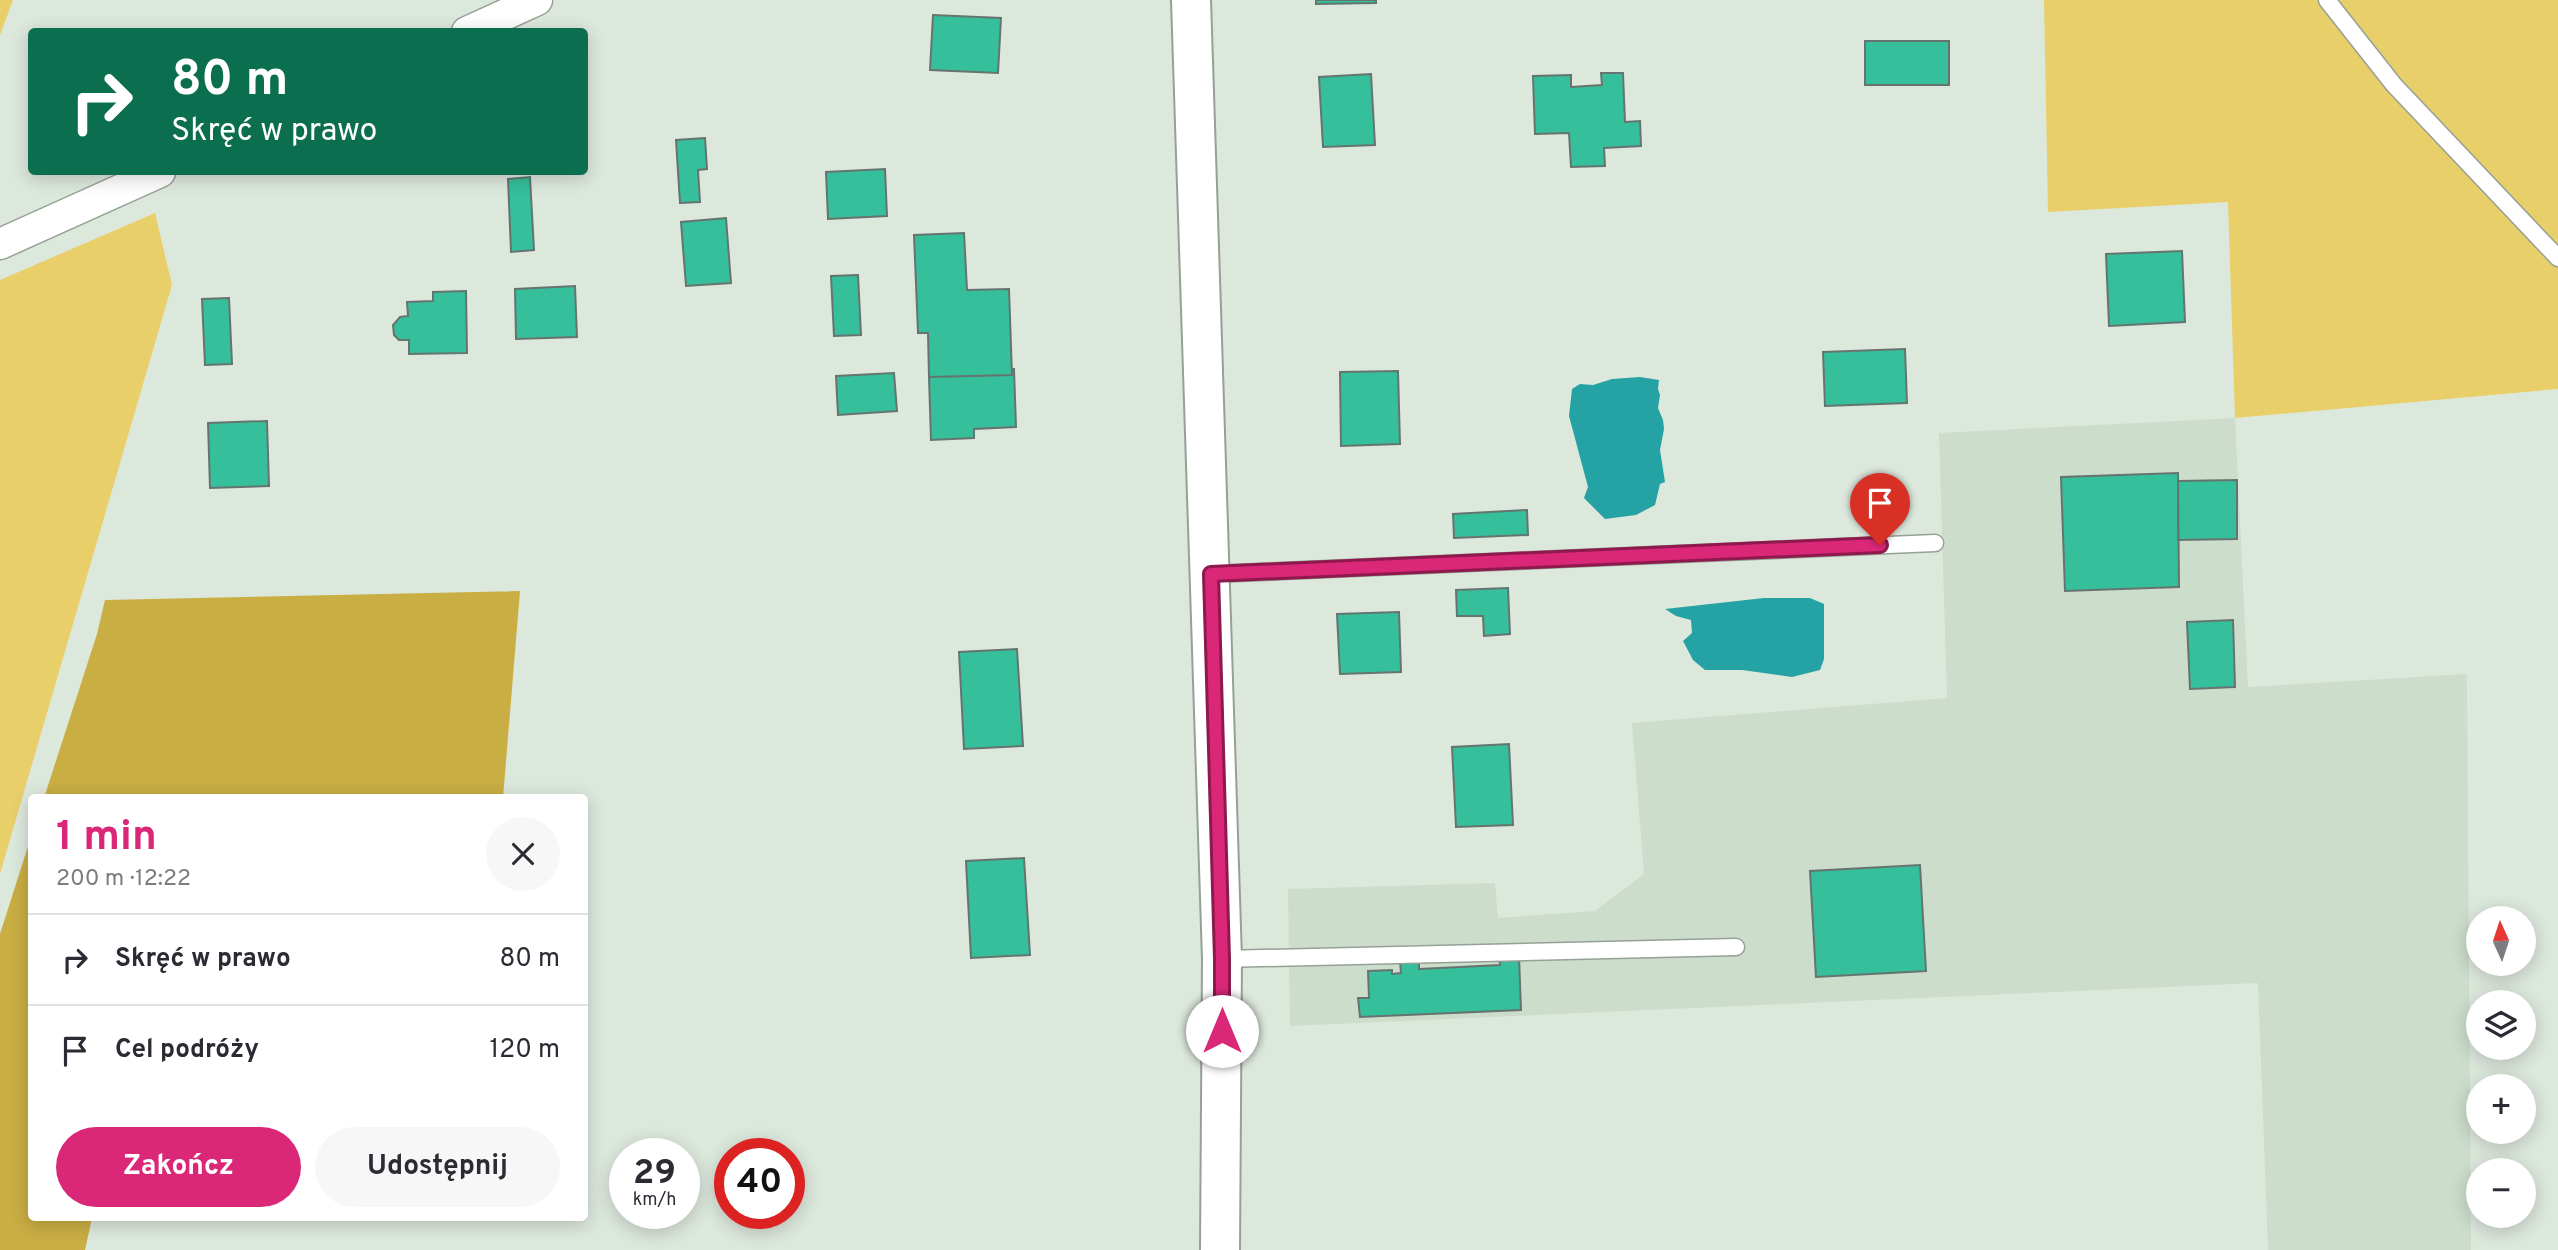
<!DOCTYPE html>
<html lang="pl">
<head>
<meta charset="utf-8">
<style>
  body { margin:0; font-family:Overpass,sans-serif; background:#f7f7f7; color:#2b2b33; height:100vh; display:flex; flex-direction:column; font-size:26px; white-space:nowrap }
  * { box-sizing:border-box; margin:0 }
  p { font-size:23px; color:#7c7c81 }
  .icon { flex:none; width:38px; height:38px; fill:none; stroke:currentColor; stroke-width:2; stroke-linecap:round; stroke-linejoin:round }
  .map { position:relative; flex:1; overflow:hidden }
  .side { position:absolute; left:28px; top:794px; width:560px; height:427px; display:flex; flex-direction:column; background:#fff; border-radius:7px; box-shadow:0 4px 18px #0003 }
  .side>* { flex:none }
  .banner { position:absolute; left:28px; top:28px; width:560px; height:147px; border-radius:7px; box-shadow:0 4px 18px #0003; background:#0b6e4f; color:#fff; overflow:hidden }
  .needle { width:46px; rotate:357deg }
  .fabs { position:absolute; left:2466px; top:906px; display:grid; gap:14px }
  .fabs a { display:grid; place-items:center; width:70px; height:70px; border-radius:50%; background:#fff; box-shadow:0 4px 18px #0003; font-size:35px }
  .speed { position:absolute; left:609px; top:1138px; display:flex; gap:14px; font-size:35px; font-weight:700; text-align:center }
  .speed>* { display:grid; place-content:center; width:91px; height:91px; border-radius:50%; background:#fff; box-shadow:0 4px 18px #0003; line-height:1 }
  .speed small { font-size:18px; font-weight:400 }
  .speed .limit { border:10px solid #d22; background:#fff; color:#111 }
  .pin { position:absolute; display:grid; place-items:center; width:60px; height:60px; color:#fff; margin:-72px -30px; border-radius:50% 50% 50% 0; rotate:-45deg; box-shadow:0 0 7px #0007 }
  .pin .icon { rotate:45deg }
  .me { position:absolute; width:77px; margin:-38px; rotate:0deg; stroke-linejoin:round; filter:drop-shadow(0 0 5px #0008) }
  .turn { display:flex; align-items:center; gap:24px; height:147px; padding:0 28px; font-size:32px }
  .turn .icon { width:91px; height:91px; stroke-width:2.5 }
  .turn b { display:block; font-size:49px; line-height:60px }
  .round { display:grid; place-items:center; flex:none; width:74px; height:74px; border-radius:37px; background:#f7f7f7 }
  .overview { display:flex; align-items:center; justify-content:space-between; height:119px; padding:0 28px }
  h1 { font-size:42px; font-weight:700; line-height:52px; color:#db2777 }
  .primary-button { display:flex; gap:14px; margin-top:auto; padding:14px 28px }
  .primary-button a { flex:1; height:80px; border-radius:42px; background:#db2777; color:#fff; font-size:28px; font-weight:700; line-height:80px; text-align:center }
  .primary-button a+a { background:#f7f7f7; color:#2b2b33 }
  ul { padding:0; list-style:none }
  li { display:flex; align-items:center; gap:21px; height:91px; padding:0 28px; border-top:2px solid #e1e1e2 }
  li div { flex:1 }
  li b { display:block; font-size:26px }
  li em { font-style:normal }
  .map>svg:first-child { display:block }
  .built { fill:#cdc }
  .green { fill:#e9cf69 }
  .forest { fill:#c9ae43 }
  .water { fill:#25a2a3 }
  .building { fill:#35bf9b; stroke:#66746f; stroke-width:2 }
  .lines { fill:none; stroke-linecap:round; stroke-linejoin:round }
  .lane-casing { stroke:#96a196; stroke-width:19 }
  .street-casing { stroke:#96a196; stroke-width:33 }
  .secondary-casing { stroke:#96a196; stroke-width:42 }
  .lane { stroke:#fff; stroke-width:16 }
  .street { stroke:#fff; stroke-width:30 }
  .secondary { stroke:#fff; stroke-width:38 }
  .route-casing { stroke:#8e194d; stroke-width:18 }
  .route { stroke:#db2777; stroke-width:12 }
</style>
</head>
<body>
<div class="map">
<svg width="2558" height="1250" viewBox="0 0 2558 1250">
  <rect width="100%" height="100%" fill="#dde8dd"/>
  <!-- built -->
  <path class="built" d="M2235,418L2248,687L2467,674L2471,1250H2268L2258,983L1290,1026L1288,889L1495,883L1498,918L1595,911L1644,874L1632,723L1947,698L1939,433Z"/>
  <!-- green -->
  <path class="green" d="M0,0H13L0,35Z
    M2044,0H2558V389L2235,418L2228,202L2048,212Z
    M155,213L172,285L0,874V280Z"/>
  <!-- forest -->
  <path class="forest" d="M520,591L503,798H44L97,634L105,600Z
    M31,837L32,1218H92L85,1250H0V934Z"/>
  <!-- water -->
  <path class="water" d="M1640,377L1659,380L1658,389L1660,395L1658,408L1663,420L1664,429L1660,450L1665,482L1660,484L1655,505L1636,515L1605,519L1584,498L1588,487L1569,416L1572,389L1580,384L1593,385L1612,379Z
    M1764,598H1810L1824,604V659L1820,670L1792,677L1742,670H1705L1693,660L1683,641L1692,633L1691,620L1676,616L1665,609Z"/>
  <!-- building -->
  <path class="building" d="M1316,0H1376V3L1316,4Z
    M933,15L1001,18L998,73L930,70Z
    M1865,41H1949V85H1865Z
    M1601,73H1623L1625,122L1640,121L1641,146L1604,148L1605,166L1571,167L1569,133L1535,134L1533,76L1571,75V87L1602,85Z
    M1371,74L1375,145L1323,147L1319,77Z
    M705,138L707,169L698,170L700,202L680,203L676,140Z
    M885,169L887,216L828,219L826,172Z
    M530,177L534,250L511,252L508,179Z
    M726,218L731,283L686,286L681,222Z
    M964,233L967,290L1009,289L1012,375L929,377L928,333H918L914,235Z
    M2182,251L2185,322L2109,326L2106,254Z
    M858,275L861,335L834,336L831,276Z
    M575,286L577,337L516,339L515,289Z
    M466,291L467,353L409,354V340H399L394,335L393,325L400,317L408,316L407,302L433,301V292Z
    M229,298L232,364L205,365L202,299Z
    M1905,349L1907,403L1825,406L1823,352Z
    M1012,369H1014L1016,427L974,429V438L931,440L929,377L1012,375Z
    M1398,371L1400,444L1341,446L1340,372Z
    M894,373L897,411L838,415L836,376Z
    M267,421L269,486L210,488L208,423Z
    M2178,473L2179,587L2065,591L2061,477Z
    M2237,480V539L2178,540V481Z
    M1527,510L1528,535L1454,538L1453,514Z
    M1508,588L1510,634L1484,636L1483,616H1457L1456,590Z
    M1399,612L1401,672L1340,674L1337,614Z
    M2233,620L2235,687L2190,689L2187,622Z
    M1017,649L1023,746L964,749L959,652Z
    M1509,744L1513,825L1456,827L1452,747Z
    M1024,858L1030,955L971,958L966,861Z
    M1920,865L1926,971L1816,977L1810,871Z
    M1499,956H1519L1521,1010L1360,1017L1358,998H1369L1368,971L1392,970V974L1401,973L1400,961L1419,960V969L1500,965Z"/>
  <g class="lines">
    <!-- lane casing -->
    <g class="lane-casing">
      <path id="lane" d="M2327,0L2394,85L2558,258
        M1211,574L1935,543
        M1222,959L1736,947"/>
    </g>
    <!-- street casing -->
    <g class="street-casing">
      <path id="street" d="M467,32L537,0
        M0,244L160,172"/>
    </g>
    <!-- secondary casing -->
    <g class="secondary-casing">
      <path id="secondary" d="M1191,0L1222,959L1220,1250"/>
    </g>
    <!-- lane -->
    <use href="#lane" class="lane"/>
    <!-- street -->
    <use href="#street" class="street"/>
    <!-- secondary -->
    <use href="#secondary" class="secondary"/>
  </g>
  <g class="lines">
    <!-- route casing -->
    <g class="route-casing">
      <path id="route" d="M1222,1031V959L1211,574L1880,545"/>
    </g>
    <!-- route -->
    <use href="#route" class="route"/>
  </g>
</svg>
<div class="fabs">
<a><svg class="needle" viewBox="-14 -14 28 28"><path d="M0-13l5 13h-10z" fill="#e53935"/><path d="M0 13l5-13h-10z" fill="#7c7c81"/></svg></a>
<a><svg class="icon" aria-label="layers" viewBox="0 0 24 24"><path d="M12 4l9 5-9 5-9-5zM3 14l9 5 9-5"/></svg></a>
<a>+</a>
<a>−</a>
</div>
<div class="speed"><div>29<small>km/h</small></div><div class="limit">40</div></div>
<div class="pin" style="left:1880px;top:545px;background:#d93025"><svg class="icon" aria-label="arrive" viewBox="0 0 24 24"><path d="M6 21V4h12l-3 4 3 4H6"/></svg></div>
<svg class="me" style="left:1222px;top:1031px" viewBox="-20 -20 40 40"><circle r="19" fill="#fff"/><path d="M0-13L10 11 0 6-10 11z" fill="#db2777"/></svg>
<div class="banner">
<div class="turn"><svg class="icon" aria-label="right" viewBox="0 0 24 24"><path d="M7 20v-9h11M14 6l5 5-5 5"/></svg><div><b>80 m</b>Skręć w prawo</div></div>
</div>
<section class="side">
<div class="overview"><div><h1>1 min</h1><p>200 m · 12:22</p></div><a class="round"><svg class="icon" aria-label="close" viewBox="0 0 24 24"><path d="M6 6l12 12M18 6L6 18"/></svg></a></div>
<ul>
<li><svg class="icon" aria-label="right" viewBox="0 0 24 24"><path d="M7 20v-9h11M14 6l5 5-5 5"/></svg><div><b>Skręć w prawo</b></div><em>80 m</em></li>
<li><svg class="icon" aria-label="arrive" viewBox="0 0 24 24"><path d="M6 21V4h12l-3 4 3 4H6"/></svg><div><b>Cel podróży</b></div><em>120 m</em></li>
</ul>
<div class="primary-button"><a>Zakończ</a><a>Udostępnij</a></div>
</section>
</div>
</body>
</html>
